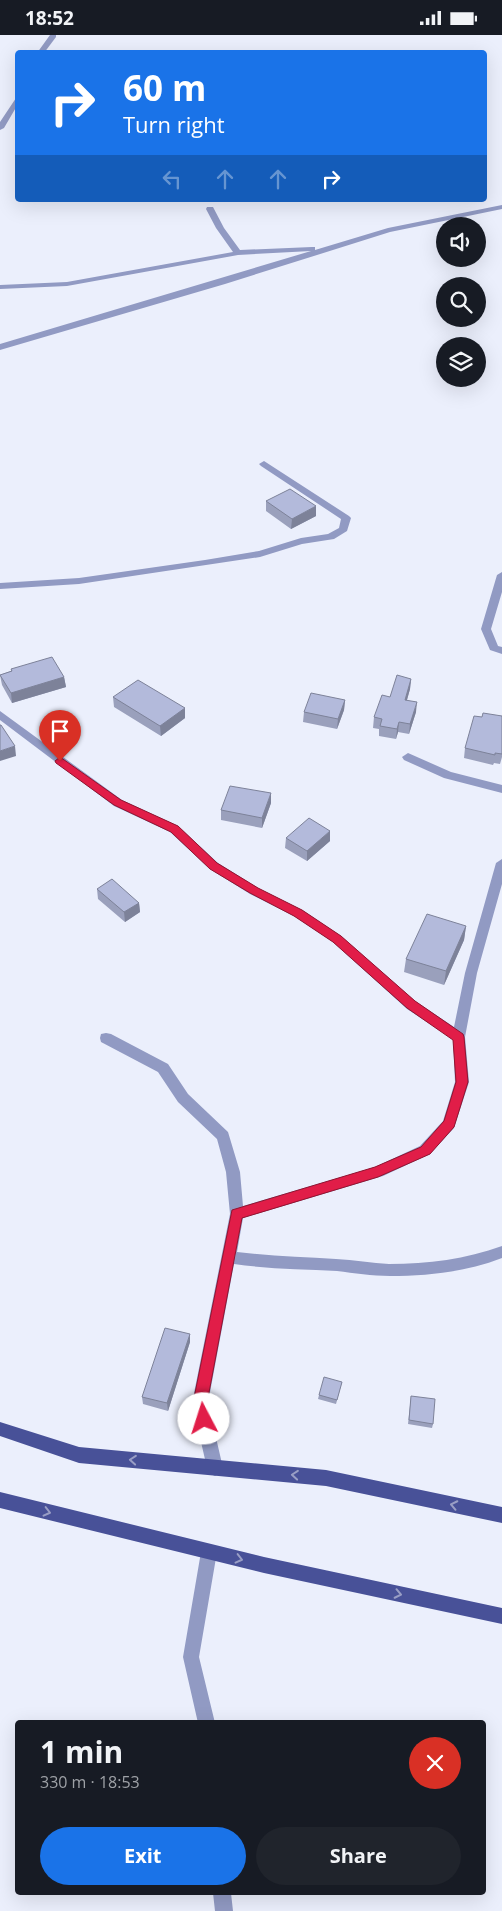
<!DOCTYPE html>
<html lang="en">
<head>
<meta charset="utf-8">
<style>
  body { margin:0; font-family:"Open Sans",sans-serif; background:#20242c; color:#f1f3f6; height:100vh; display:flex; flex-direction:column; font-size:19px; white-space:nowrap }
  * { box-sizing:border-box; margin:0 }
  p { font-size:16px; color:#9ea1a6 }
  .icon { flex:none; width:28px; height:28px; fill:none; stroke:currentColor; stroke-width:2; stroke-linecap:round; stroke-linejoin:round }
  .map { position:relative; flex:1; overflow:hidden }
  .panel { position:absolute; left:15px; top:1685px; width:471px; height:175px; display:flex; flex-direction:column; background:#171b24; border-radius:5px; box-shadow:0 5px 20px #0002 }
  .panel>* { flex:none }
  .banner { position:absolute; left:15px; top:15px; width:472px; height:152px; border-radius:5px; box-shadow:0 5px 20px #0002; background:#1a73e8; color:#fff; overflow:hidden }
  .tools { position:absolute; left:436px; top:182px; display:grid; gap:10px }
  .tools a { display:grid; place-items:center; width:50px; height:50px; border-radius:50%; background:#171b24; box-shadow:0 5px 20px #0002; font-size:25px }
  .pin { position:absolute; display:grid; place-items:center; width:42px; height:42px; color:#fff; margin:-51px -21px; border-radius:50% 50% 50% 0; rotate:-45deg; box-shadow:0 0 5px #0007 }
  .pin .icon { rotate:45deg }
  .me { position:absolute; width:55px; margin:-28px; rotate:355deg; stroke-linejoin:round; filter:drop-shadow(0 0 4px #0008) }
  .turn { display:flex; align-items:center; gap:18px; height:105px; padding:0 25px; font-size:22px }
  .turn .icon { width:65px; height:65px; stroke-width:2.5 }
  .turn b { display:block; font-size:35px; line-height:42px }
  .lanes { display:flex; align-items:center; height:48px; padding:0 25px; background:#0003; justify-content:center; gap:25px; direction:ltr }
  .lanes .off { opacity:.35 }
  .round { display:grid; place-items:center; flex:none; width:52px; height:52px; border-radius:26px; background:#20242c }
  .summary { display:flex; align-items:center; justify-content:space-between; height:85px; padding:0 25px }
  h1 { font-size:30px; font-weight:700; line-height:38px }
  .action { display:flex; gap:10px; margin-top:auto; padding:10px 25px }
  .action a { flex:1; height:58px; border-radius:30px; background:#1a73e8; color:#fff; font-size:20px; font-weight:700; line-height:58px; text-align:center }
  .action a+a { background:#20242c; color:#f1f3f6 }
  .status { display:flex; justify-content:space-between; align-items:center; height:35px; padding:0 25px; background:#171b24; direction:ltr }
  .status svg { height:14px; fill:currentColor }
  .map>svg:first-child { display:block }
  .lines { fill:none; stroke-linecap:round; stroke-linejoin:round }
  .minor { fill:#919ac3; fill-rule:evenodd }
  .major { fill:#485198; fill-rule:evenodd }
  .wall { fill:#9aa0bc }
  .shaded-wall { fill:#7d8299 }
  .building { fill:#b3badb; stroke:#7d8299 }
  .oneway { stroke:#999ec5 }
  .route { fill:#e11d48; stroke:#92132f }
</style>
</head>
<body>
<div class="status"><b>18:52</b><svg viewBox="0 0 49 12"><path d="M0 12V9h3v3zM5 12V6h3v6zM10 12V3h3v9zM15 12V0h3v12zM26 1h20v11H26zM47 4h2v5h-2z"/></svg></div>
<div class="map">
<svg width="502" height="1876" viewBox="0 0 502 1876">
  <rect width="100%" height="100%" fill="#ebeffc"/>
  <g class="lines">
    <!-- minor -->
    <path class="minor" d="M50,0H56V2L44,18H37Z
      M18,60V69L4,93L0,95V87Z
      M502,170V174L390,197L225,249L0,315V309L311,216L238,220L67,251L0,254V250L67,247L233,217L216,193L206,174L207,172H213L224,193L240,215L312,212H315V215L388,193Z
      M264,426L349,481L351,483L347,496L334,504L302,509L260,522L79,549L0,554V548L79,543L205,525L259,516L301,503L328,499L339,493L341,484L261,431L259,429Z
      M502,537V557L491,594L498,611L502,612V619L490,615L481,594L497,540Z
      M0,676L122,765L178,791L218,828L258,853L302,875L341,901L415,966L454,992L465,938L496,828L502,824V849L477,938L465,1002L469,1047L454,1093L430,1119L383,1141L243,1183L237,1217C270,1221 303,1222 336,1224C354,1225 372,1228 389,1229C428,1229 466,1224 502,1211V1223C466,1237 428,1241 390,1241C372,1241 354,1238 337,1236C302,1234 269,1234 234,1229L208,1368L223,1433L221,1438L215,1441L209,1438L207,1433L192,1368L230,1179L226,1137L217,1104L178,1067L158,1037L101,1007L100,1003L101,999L106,998L111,999L168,1029L188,1059L228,1097L240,1137L243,1171L375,1132L420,1111L443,1086L455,1047L453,1004L407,974L333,907L294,881L250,859L210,834L170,797L114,771L0,685Z
      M408,718L451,737L502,750V758L444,743L404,725L402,722Z
      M209,1509L215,1511L217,1517L199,1622L215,1688H198L183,1622L201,1517L203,1511Z
      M213,1858H231L233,1876H215Z"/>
    <!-- major -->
    <path class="major" d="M0,1387L79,1412L326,1435L502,1472V1488L326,1451L79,1428L0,1401Z
      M0,1457L264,1522L502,1573V1589L264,1538L0,1473Z"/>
  </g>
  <!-- wall -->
  <path class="wall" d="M266,466L316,481L291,494L266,476Z
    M11,634L64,642L66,652L12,668L2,650L0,640L11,636Z
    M411,644L410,654L407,665L416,677L409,699L398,697L396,704L379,701V694L373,693L374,682L390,662Z
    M113,662L185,673V683L161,701L114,672Z
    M345,665L344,675L337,694L303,687L304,677Z
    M502,681V722L500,729L494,728L493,730L464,723L465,713L482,682Z
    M271,768L262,793L221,785V775Z
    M286,803L330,806L307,826L285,813Z
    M97,854L139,868L140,877L125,887L98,864Z
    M466,891L464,905L444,950L404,937L406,924Z
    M190,1299V1307L168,1376L143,1369L142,1362Z
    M342,1347L336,1369L318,1364L319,1360Z
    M411,1361L433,1389L432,1393L408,1389Z"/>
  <!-- shaded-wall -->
  <path class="shaded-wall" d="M316,471V481L291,494L292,484Z
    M64,642L66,652L12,668L11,658Z
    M411,644L410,654L404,675L405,665Z
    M345,665L344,675L337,694L338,684Z
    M417,667L416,677L409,699L410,689Z
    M185,673V683L161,701L160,691Z
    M399,687L398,697L396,704L397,694Z
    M15,711L16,721L0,726V716Z
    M271,758V768L262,793V783Z
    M330,796V806L307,826V816Z
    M139,868L140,877L125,887L124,877Z
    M466,891L464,905L444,950L446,936Z
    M190,1299V1307L168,1376L167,1368Z"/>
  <!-- building -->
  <path class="building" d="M290,454L316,471L292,484L266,466Z
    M52,622L64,642L11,658L0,640L12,636L11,634Z
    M397,640L411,644L405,665L417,667L410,689L399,687L397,694L380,691L382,684L374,682L382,660L390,662Z
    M138,645L185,673L160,691L113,662Z
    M311,658L345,665L338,684L304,677Z
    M483,678L502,681V719L495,718V720L465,713L474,681L482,682Z
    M0,690H1L15,711L0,716Z
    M230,751L271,758L262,783L221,775Z
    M309,783L330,796L307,816L286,803Z
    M112,844L139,868L124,877L97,854Z
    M427,879L466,891L446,936L406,924Z
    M165,1293L190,1299L167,1368L142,1362Z
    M324,1342L342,1347L337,1365L319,1360Z
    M411,1361L435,1364L433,1389L409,1385Z"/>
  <!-- one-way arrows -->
  <defs><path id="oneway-chevron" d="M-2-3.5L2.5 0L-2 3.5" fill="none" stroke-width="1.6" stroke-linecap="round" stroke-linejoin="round" transform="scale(1.25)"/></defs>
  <g class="oneway">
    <use href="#oneway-chevron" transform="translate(133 1425) rotate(-175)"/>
    <use href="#oneway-chevron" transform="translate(295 1440) rotate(-175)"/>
    <use href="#oneway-chevron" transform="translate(454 1470) rotate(-168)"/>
    <use href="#oneway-chevron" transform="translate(47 1477) rotate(14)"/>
    <use href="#oneway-chevron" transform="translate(239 1524) rotate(14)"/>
    <use href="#oneway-chevron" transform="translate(398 1559) rotate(12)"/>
  </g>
  <!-- route -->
  <path class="route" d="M60,722L121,765L178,791L217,828L258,853L302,875L341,901L415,966L463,999L464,1002L468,1047L454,1092L430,1119L378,1142L242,1183L207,1368L211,1384L209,1389L204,1391L199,1389L193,1368L232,1175L375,1132L421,1112L444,1086L456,1047L453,1005L407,973L333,907L294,881L250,858L210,834L171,797L114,770L56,728L55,726Z"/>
</svg>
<div class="tools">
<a><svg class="icon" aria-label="sound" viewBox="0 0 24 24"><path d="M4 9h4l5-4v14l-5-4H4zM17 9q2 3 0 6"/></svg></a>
<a><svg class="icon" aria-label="search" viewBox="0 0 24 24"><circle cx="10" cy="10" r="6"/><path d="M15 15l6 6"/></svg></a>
<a><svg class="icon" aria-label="layers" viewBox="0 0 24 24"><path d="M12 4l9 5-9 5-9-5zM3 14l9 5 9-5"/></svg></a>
</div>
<div class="pin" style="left:60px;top:726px;background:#d93025"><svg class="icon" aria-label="arrive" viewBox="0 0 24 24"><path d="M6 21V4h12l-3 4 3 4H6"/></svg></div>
<svg class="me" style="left:204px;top:1384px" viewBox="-20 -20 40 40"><circle r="19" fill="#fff"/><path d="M0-13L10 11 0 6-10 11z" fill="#e11d48"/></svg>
<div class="banner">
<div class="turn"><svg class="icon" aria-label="right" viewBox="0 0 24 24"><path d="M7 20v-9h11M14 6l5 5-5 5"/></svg><div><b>60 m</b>Turn right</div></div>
<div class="lanes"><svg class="icon off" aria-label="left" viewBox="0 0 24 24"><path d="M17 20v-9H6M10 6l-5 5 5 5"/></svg><svg class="icon off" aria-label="ahead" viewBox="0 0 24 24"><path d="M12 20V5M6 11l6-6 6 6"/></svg><svg class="icon off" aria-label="ahead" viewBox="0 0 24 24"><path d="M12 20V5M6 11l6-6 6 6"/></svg><svg class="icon" aria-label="right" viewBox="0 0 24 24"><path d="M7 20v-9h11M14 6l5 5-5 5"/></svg></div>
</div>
<section class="panel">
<div class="summary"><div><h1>1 min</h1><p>330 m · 18:53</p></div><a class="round" style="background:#d93025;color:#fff"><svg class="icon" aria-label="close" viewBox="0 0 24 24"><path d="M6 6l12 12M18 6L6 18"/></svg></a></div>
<div class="action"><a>Exit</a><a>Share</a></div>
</section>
</div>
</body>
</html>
